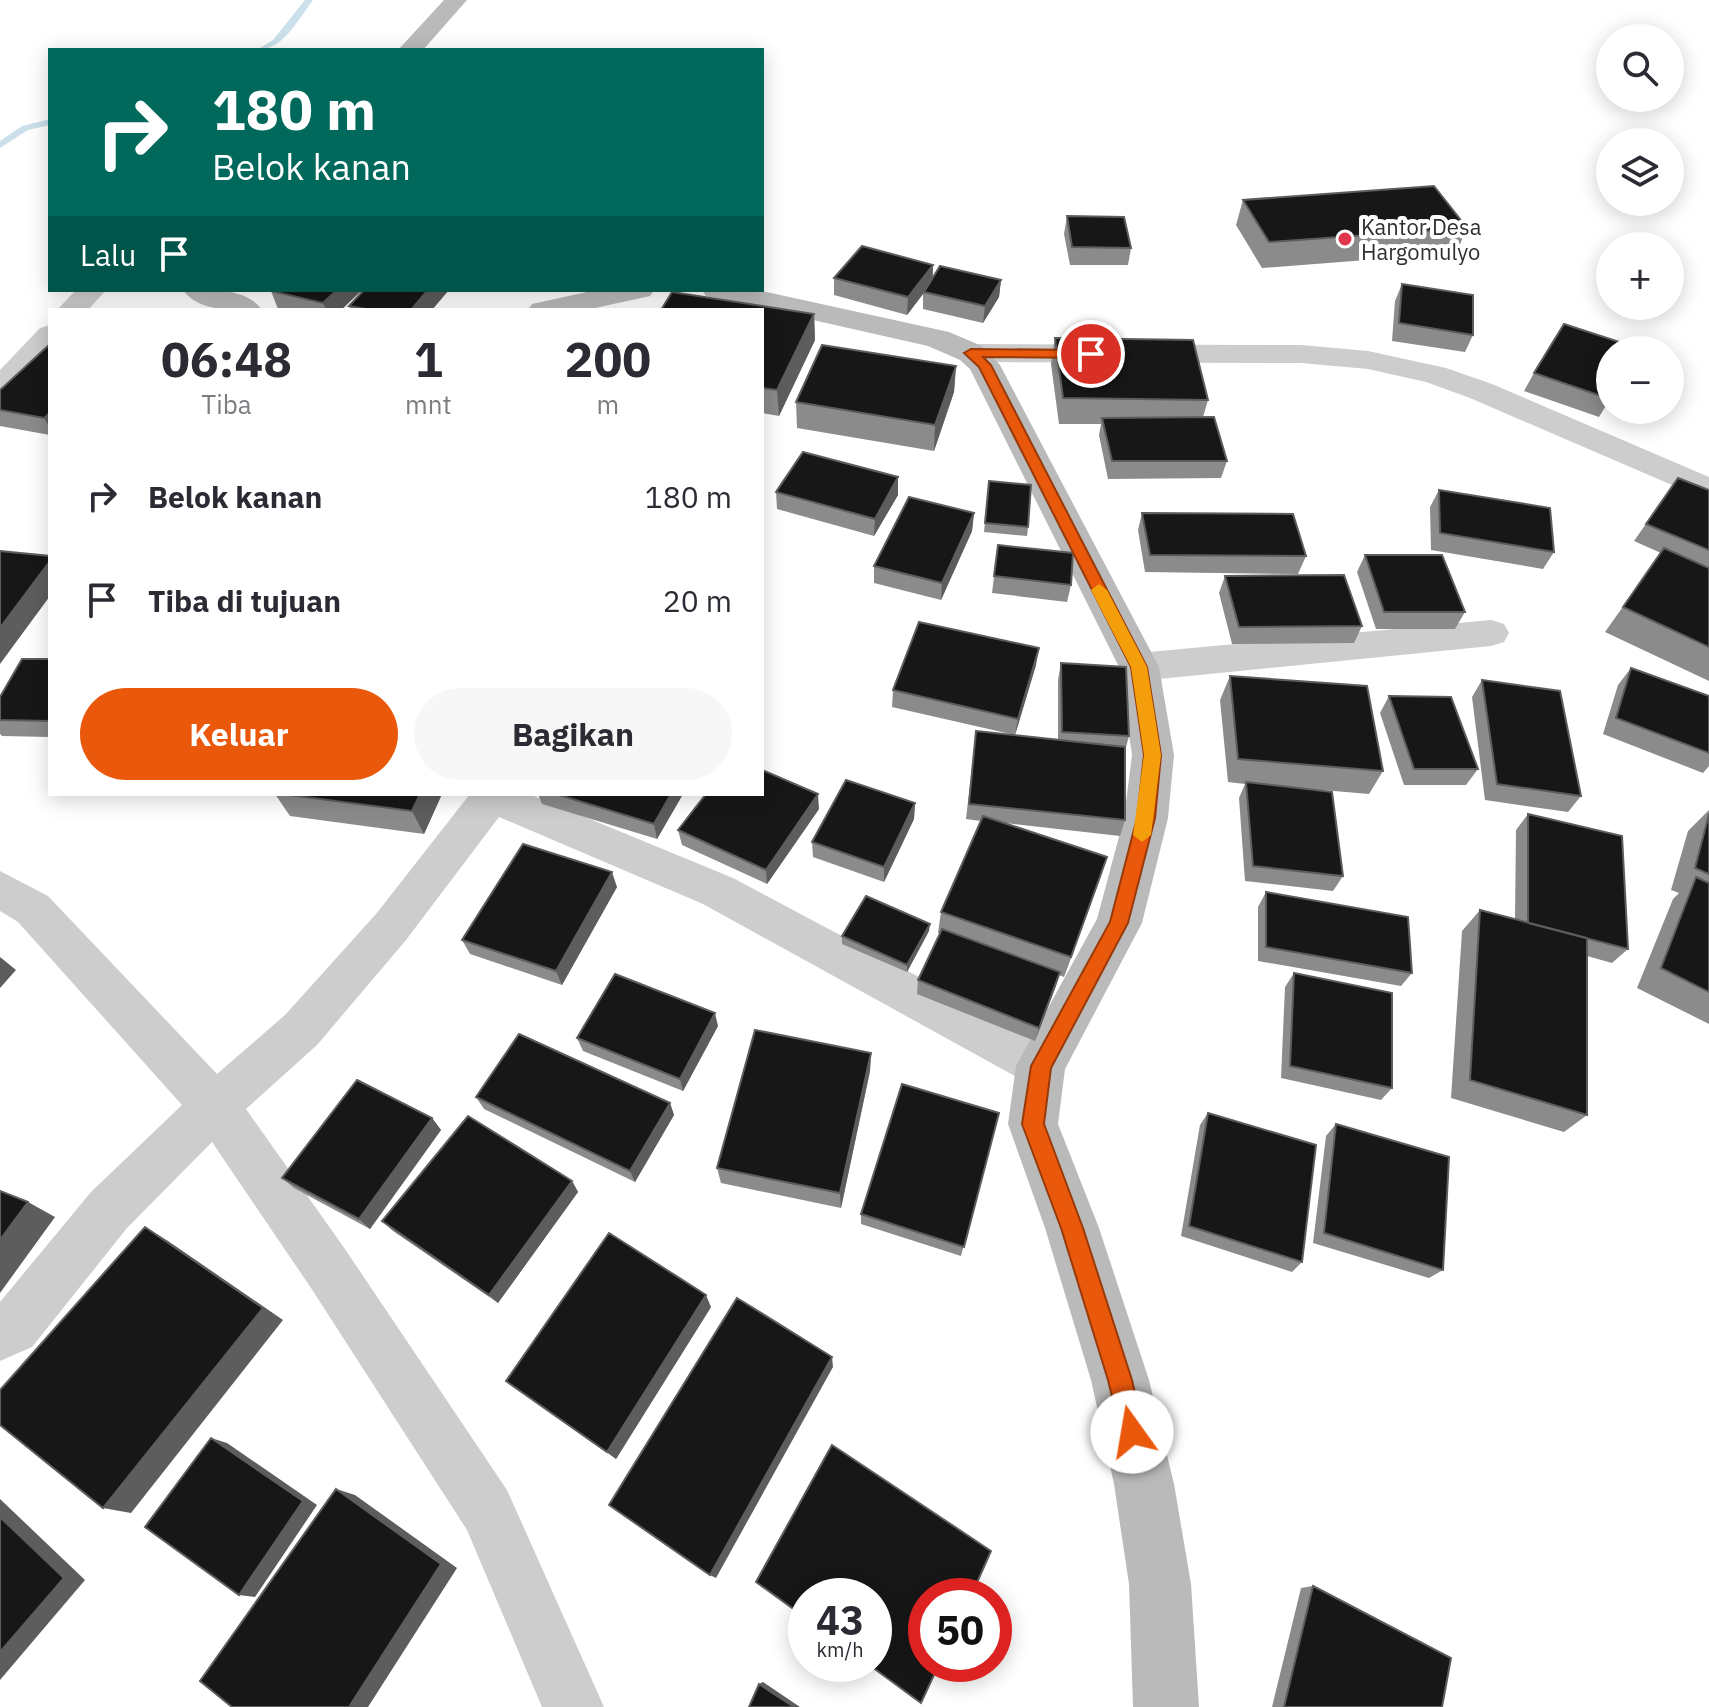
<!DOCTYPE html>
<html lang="id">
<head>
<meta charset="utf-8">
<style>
  body { margin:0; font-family:"IBM Plex Sans",sans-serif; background:#f7f7f7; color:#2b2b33; height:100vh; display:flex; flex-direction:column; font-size:30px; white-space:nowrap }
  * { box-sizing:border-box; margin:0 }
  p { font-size:26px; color:#7c7c81 }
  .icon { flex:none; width:44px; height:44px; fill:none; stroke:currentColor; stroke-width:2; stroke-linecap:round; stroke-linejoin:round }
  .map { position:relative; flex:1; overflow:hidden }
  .panel { position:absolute; left:48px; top:308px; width:716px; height:488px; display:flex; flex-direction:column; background:#fff; border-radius:0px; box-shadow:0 4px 20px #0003 }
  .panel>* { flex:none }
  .hud { position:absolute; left:48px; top:48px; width:716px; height:244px; border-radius:0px; box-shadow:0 4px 20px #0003; background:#00695c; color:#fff; overflow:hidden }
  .tools { position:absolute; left:1596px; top:24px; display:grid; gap:16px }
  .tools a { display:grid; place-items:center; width:88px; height:88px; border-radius:50%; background:#fff; box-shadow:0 4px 20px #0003; font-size:40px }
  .speed { position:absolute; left:788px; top:1578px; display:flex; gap:16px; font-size:40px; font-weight:700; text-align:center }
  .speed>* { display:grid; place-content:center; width:104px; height:104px; border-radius:50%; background:#fff; box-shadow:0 4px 20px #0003; line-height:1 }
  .speed small { font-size:20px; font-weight:400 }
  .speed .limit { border:12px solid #d22; background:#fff; color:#111 }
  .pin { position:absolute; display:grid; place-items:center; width:68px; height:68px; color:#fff; margin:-34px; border:4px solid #fff; border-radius:50%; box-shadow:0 2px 8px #0007 }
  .me { position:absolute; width:88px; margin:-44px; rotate:347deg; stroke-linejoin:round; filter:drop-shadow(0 0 6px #0008) }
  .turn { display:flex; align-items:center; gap:28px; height:168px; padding:0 32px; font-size:36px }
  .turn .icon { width:104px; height:104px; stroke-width:2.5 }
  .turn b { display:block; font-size:56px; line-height:68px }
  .then { display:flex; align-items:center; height:76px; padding:0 32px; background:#0003; gap:16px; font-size:30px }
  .eta { display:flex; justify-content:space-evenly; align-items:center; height:136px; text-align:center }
  .eta b { font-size:48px; font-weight:700; line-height:56px }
  .button { display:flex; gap:16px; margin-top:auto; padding:16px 32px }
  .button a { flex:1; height:92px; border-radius:48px; background:#ea580c; color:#fff; font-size:32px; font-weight:700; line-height:92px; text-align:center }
  .button a+a { background:#f7f7f7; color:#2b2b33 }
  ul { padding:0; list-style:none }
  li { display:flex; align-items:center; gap:24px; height:104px; padding:0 32px }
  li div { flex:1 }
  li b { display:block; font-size:30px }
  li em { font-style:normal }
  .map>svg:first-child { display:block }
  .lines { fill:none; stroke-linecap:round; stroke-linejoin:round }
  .stream { fill:#cbe0eb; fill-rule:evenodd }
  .minor { fill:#cdcdcd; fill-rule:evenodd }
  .secondary { fill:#bababa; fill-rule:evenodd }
  .wall { fill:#8b8b8b }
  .shaded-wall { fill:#5d5d5d }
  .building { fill:#171717; stroke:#5d5d5d; stroke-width:2 }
  .route { fill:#ea580c; stroke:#983908; stroke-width:2 }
  .slow { fill:#f59e0b }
  .poi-dot { fill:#e1374d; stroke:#fff; stroke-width:3 }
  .labels { text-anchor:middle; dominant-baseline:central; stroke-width:8; stroke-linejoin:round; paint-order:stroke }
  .far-poi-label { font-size:22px; fill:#303030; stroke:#fff; text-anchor:start }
</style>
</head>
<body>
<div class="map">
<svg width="1709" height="1707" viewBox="0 0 1709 1707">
  <rect width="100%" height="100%" fill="#fff"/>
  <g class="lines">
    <!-- stream -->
    <path class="stream" d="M305,0H313C298,20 283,50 257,50L273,40Z
      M50,119V125L28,130L0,148V141L22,126Z"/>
    <!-- minor -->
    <path class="minor" d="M76,290H106L88,310H57Z
      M50,325V352L11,395L0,397V370L40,328Z
      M971,344L1301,345L1368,351L1446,368L1492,384L1709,477V501L1470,398L1426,382L1368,369L1301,363L971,362L960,359L956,353L960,347Z
      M1491,620L1504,624L1509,633L1504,642L1491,646L1139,681L1126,677L1120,667L1126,657L1139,653Z
      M470,794H529L733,878L1058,1051L1065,1066L1058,1081L1041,1088L1024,1081L703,904L499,817L406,940L317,1045L246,1109L347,1252L507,1490L604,1707H542L467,1530L311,1288L212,1142L127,1228L32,1347L0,1361V1302L91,1192L182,1105L18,922L0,911V871L48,896L217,1074L285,1015L376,914Z"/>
    <!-- secondary -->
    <path class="secondary" d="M444,0H467L423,50H398Z
      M183,290C208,290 246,287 262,310C237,310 199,313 183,290Z
      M596,290H654L650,296L586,310H528L532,304Z
      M702,290H758L949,332L982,346L1000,365L1159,667L1174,755L1168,818L1142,923L1065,1069L1058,1124L1099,1228L1149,1380L1174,1484L1191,1584L1199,1707H1133L1129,1584L1114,1484L1091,1380L1045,1228L1008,1124L1016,1066L1097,919L1124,818L1132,755L1119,667L970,369L960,360L928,346L706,296Z"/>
  </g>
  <!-- wall -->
  <path class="wall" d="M1243,200L1467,228L1456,253L1262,268L1236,225Z
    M1067,216L1131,248L1128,265H1070L1064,234Z
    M933,265V278L1001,280L999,297L983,323L923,309V294L907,315L834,295V278Z
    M1402,284L1473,335L1465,352L1392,341L1395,301Z
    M362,290L341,310L278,309L271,291Z
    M349,306L432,310H351Z
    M762,310L814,314L815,340L779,416L762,413Z
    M1055,338L1208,400L1203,417L1227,461L1221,478L1108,479L1099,435L1101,424H1059L1051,364Z
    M50,344V435L0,426V390Z
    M956,366L954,392L934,451L797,428L796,402Z
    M1534,373L1610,399L1599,417L1524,391Z
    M1678,478L1709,490V681L1605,632L1661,553L1634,541Z
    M989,481L1028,527L1027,536L984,532Z
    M1439,490L1554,552L1543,569L1431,550L1430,507Z
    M776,492L898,495L874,536L777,509Z
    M974,513L972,531L941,600L874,583V566Z
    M1142,513L1306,556L1298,574L1145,572L1138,530Z
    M998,545L1071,585L1067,602L992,593Z
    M1365,555L1465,612L1455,629H1376L1357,572Z
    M1225,576L1362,626L1354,643L1232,644L1219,593Z
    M50,659V737L2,736L0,734V697Z
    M1061,663L1129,736L1125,751V820L1120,836L1005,823L1107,857L1064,977L1059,975L1035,1041L917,994L918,980L940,933H938L941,912L981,821L966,819L976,731L1058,740V680Z
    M1036,665L1015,735L892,707L893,690Z
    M1631,668L1709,696V766L1703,773L1603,734L1618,685Z
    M1230,676L1383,771L1369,794L1311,789L1343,876L1333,891L1245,881L1239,798L1245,784L1228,782L1220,700Z
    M1482,680L1581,796L1568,812L1485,800L1472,697Z
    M1389,696L1478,769L1466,785H1404L1380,713Z
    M275,794H442L424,834L290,816Z
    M538,794H683L657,839L542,804Z
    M915,803L914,819L884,882L813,857L812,842Z
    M819,809L767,884L682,845L678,830Z
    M1709,810V1024L1637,988L1673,899L1679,893L1671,890L1688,831Z
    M1528,814L1628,949L1612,963L1587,956V1115L1564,1132L1451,1098L1462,931L1480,910L1515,919L1516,830Z
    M617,887L562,985L470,954L462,940Z
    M1266,892L1412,973L1401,986L1258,961V907Z
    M929,931L907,972L842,944V936Z
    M1294,973L1392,1088L1381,1100L1281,1078L1285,987Z
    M718,1026L683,1091L583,1051L577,1038Z
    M871,1053L870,1071L841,1208L721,1183L717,1168Z
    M476,1097L670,1103L674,1115L635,1182L484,1109Z
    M999,1113L961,1256L861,1224V1214Z
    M1208,1113L1302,1262L1292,1272L1181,1236L1200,1125Z
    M432,1118L441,1130L370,1229L294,1188L282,1178Z
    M1336,1124L1443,1270L1429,1278L1313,1243L1326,1136Z
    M572,1181L578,1192L498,1303L393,1231L382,1221Z
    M711,1307L616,1459L506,1381Z
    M1313,1586L1442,1707H1272L1301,1588Z"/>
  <!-- shaded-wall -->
  <path class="shaded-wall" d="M933,265L932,282L924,292L923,294L907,315L908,297Z
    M1001,280L999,297L983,323L985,306Z
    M337,290H362L341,310H326L323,303Z
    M428,290H449L432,310H411Z
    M814,314L815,340L779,416L777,390Z
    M956,366L954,392L934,451L935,425Z
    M50,413V428L44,418Z
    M898,477V495L874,536L875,519Z
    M974,513L972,531L941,600L942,583Z
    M50,561V596L0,664V628Z
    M1039,648L1036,665L1015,735L1018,719Z
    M420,794H442L424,834L412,811Z
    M671,794H683L657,839L654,824Z
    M818,794L819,809L767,884L766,870Z
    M915,803L914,819L884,882V867Z
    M1107,857L1100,879L1064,977L1071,957Z
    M612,872L617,887L562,985L556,971Z
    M930,924L929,931L907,972V965Z
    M0,957L16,970L0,988Z
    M1060,972L1056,986L1035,1041L1039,1028Z
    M715,1013L718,1026L683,1091L680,1079Z
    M871,1053L870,1071L841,1208L840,1193Z
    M670,1103L674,1115L635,1182L630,1171Z
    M432,1118L441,1130L370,1229L359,1219Z
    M572,1181L578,1192L498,1303L489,1295Z
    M28,1202L55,1217L0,1293V1240Z
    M145,1227L168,1241L283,1320L131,1513L103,1508Z
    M706,1295L711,1307L616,1459L607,1452Z
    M832,1357L833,1367L716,1578L710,1575Z
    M211,1438L227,1443L317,1505L255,1597L239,1595Z
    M336,1489L355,1495L457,1568L368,1707H349Z
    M0,1499L85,1580L0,1680Z
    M763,1682L800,1707H794L759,1684Z"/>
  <!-- building -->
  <path class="building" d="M1434,186L1467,228L1269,242L1243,200Z
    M1067,216L1124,217L1131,248L1072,247Z
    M862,246L933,265L908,297L834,278Z
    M940,266L1001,280L985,306L924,292Z
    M1402,284L1473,295V335L1399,323Z
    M273,290H337L323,303L271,291Z
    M364,290H428L411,310H371L349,306Z
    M672,292L814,314L777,390L762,388V310H661Z
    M1564,324L1638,348L1637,350H1610V399L1534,373Z
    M1055,338L1193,340L1208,400L1063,398Z
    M50,344V413L44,418L0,410V390Z
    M822,345L956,366L935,425L796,402Z
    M1214,417L1227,461H1112L1102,418Z
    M803,452L898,477L875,519L776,492Z
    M1678,478L1709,490V550L1646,524Z
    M989,481L1031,485L1028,527L985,523Z
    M1439,490L1550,508L1554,552L1440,533Z
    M909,497L974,513L942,583L874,566Z
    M1142,513L1293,514L1306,556L1150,555Z
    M998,545L1073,553L1071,585L994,576Z
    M1664,548L1709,568V647L1623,607Z
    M0,551L50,556V561L0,628Z
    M1365,555H1442L1465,612H1384Z
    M1344,575L1362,626L1239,627L1225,576Z
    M919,622L1039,648L1018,719L893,690Z
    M22,659H50V721L0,720V697Z
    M1061,663L1126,667L1129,736L1062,732Z
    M1631,668L1709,696V753L1616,718Z
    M1230,676L1367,686L1383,771L1238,759Z
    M1482,680L1560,691L1581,796L1497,784Z
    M1389,696L1451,697L1478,769H1414Z
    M976,731L1125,747V820L969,804Z
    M762,770L818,794L766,870L678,830L706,794H762Z
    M846,780L915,803L884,867L812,842Z
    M1246,782L1332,792L1343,876L1253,866Z
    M282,794H420L412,811Z
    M556,794H671L654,824Z
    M1528,814L1622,836L1628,949L1528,923Z
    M1709,814V874L1695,868Z
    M983,816L1107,857L1071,957L941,912Z
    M523,844L612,872L556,971L462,940Z
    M1696,877L1709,883V992L1661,968Z
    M1266,892L1408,917L1412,973L1266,947Z
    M866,896L930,924L907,965L842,936Z
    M1480,910L1587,938V1115L1470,1080Z
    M942,929L1060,972L1039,1028L918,980Z
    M1294,973L1392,993V1088L1290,1066Z
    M615,974L715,1013L680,1079L577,1038Z
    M755,1030L871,1053L840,1193L717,1168Z
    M519,1034L670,1103L630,1171L476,1097Z
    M357,1080L432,1118L359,1219L282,1178Z
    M902,1084L999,1113L964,1247L861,1214Z
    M1208,1113L1316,1145L1302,1262L1189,1226Z
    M468,1116L572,1181L489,1295L382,1221Z
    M1336,1124L1449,1157L1443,1270L1324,1233Z
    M0,1191L28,1202L0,1240Z
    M145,1227L263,1308L103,1508L0,1425V1390Z
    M609,1233L706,1295L607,1452L506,1381Z
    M737,1298L832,1357L710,1575L609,1505Z
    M211,1438L303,1501L239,1595L145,1527Z
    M832,1445L991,1551L971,1596H926V1664H939L921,1703L868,1664H874V1596H806V1618L756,1582Z
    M336,1489L441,1564L349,1707H232L200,1681Z
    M0,1517L64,1578L0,1652Z
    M1313,1586L1451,1658L1442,1707H1284Z
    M759,1684L794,1707H749Z"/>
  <!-- route -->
  <path class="route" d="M971,349L1091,350L1097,354L1091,358L983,357L991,365L1147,667L1161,755L1155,818L1128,923L1051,1068L1044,1124L1083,1228L1132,1380L1144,1432L1140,1441L1132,1444L1123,1441L1108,1380L1061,1228L1022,1124L1031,1066L1110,922L1137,818L1144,755L1131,667L979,367L964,353Z"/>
  <!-- slow -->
  <path class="slow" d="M1099,584L1107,590L1147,667L1161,755L1151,835L1142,842L1133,835L1144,755L1131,667L1091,590Z"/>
  <!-- markers -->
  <circle class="poi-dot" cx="1345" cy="239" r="8"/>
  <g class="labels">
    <!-- far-poi labels -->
    <g class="far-poi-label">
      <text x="1361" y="226">Kantor Desa<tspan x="1361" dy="25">Hargomulyo</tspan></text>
    </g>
  </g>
</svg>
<div class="tools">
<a><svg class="icon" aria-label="search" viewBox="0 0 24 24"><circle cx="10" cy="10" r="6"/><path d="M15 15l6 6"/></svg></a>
<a><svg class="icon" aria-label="layers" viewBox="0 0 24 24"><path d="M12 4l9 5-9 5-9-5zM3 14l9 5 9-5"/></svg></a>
<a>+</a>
<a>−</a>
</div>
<div class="speed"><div>43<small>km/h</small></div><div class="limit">50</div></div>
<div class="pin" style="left:1091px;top:354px;background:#d93025"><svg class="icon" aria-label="arrive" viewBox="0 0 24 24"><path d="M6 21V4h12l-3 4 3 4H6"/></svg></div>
<svg class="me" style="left:1132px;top:1432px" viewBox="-20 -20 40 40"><circle r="19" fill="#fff"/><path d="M0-13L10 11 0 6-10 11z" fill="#ea580c"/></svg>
<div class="hud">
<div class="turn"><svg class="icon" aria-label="right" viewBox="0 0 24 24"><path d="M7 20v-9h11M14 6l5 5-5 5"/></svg><div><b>180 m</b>Belok kanan</div></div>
<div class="then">Lalu<svg class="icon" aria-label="arrive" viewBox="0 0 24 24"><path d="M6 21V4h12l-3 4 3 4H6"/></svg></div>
</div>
<section class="panel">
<div class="eta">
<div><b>06:48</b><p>Tiba</p></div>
<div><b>1</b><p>mnt</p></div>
<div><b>200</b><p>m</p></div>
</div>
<ul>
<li><svg class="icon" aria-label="right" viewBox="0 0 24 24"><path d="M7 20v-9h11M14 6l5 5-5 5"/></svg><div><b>Belok kanan</b></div><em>180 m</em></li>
<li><svg class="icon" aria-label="arrive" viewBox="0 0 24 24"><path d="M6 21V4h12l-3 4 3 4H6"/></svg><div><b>Tiba di tujuan</b></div><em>20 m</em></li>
</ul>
<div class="button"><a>Keluar</a><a>Bagikan</a></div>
</section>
</div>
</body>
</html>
